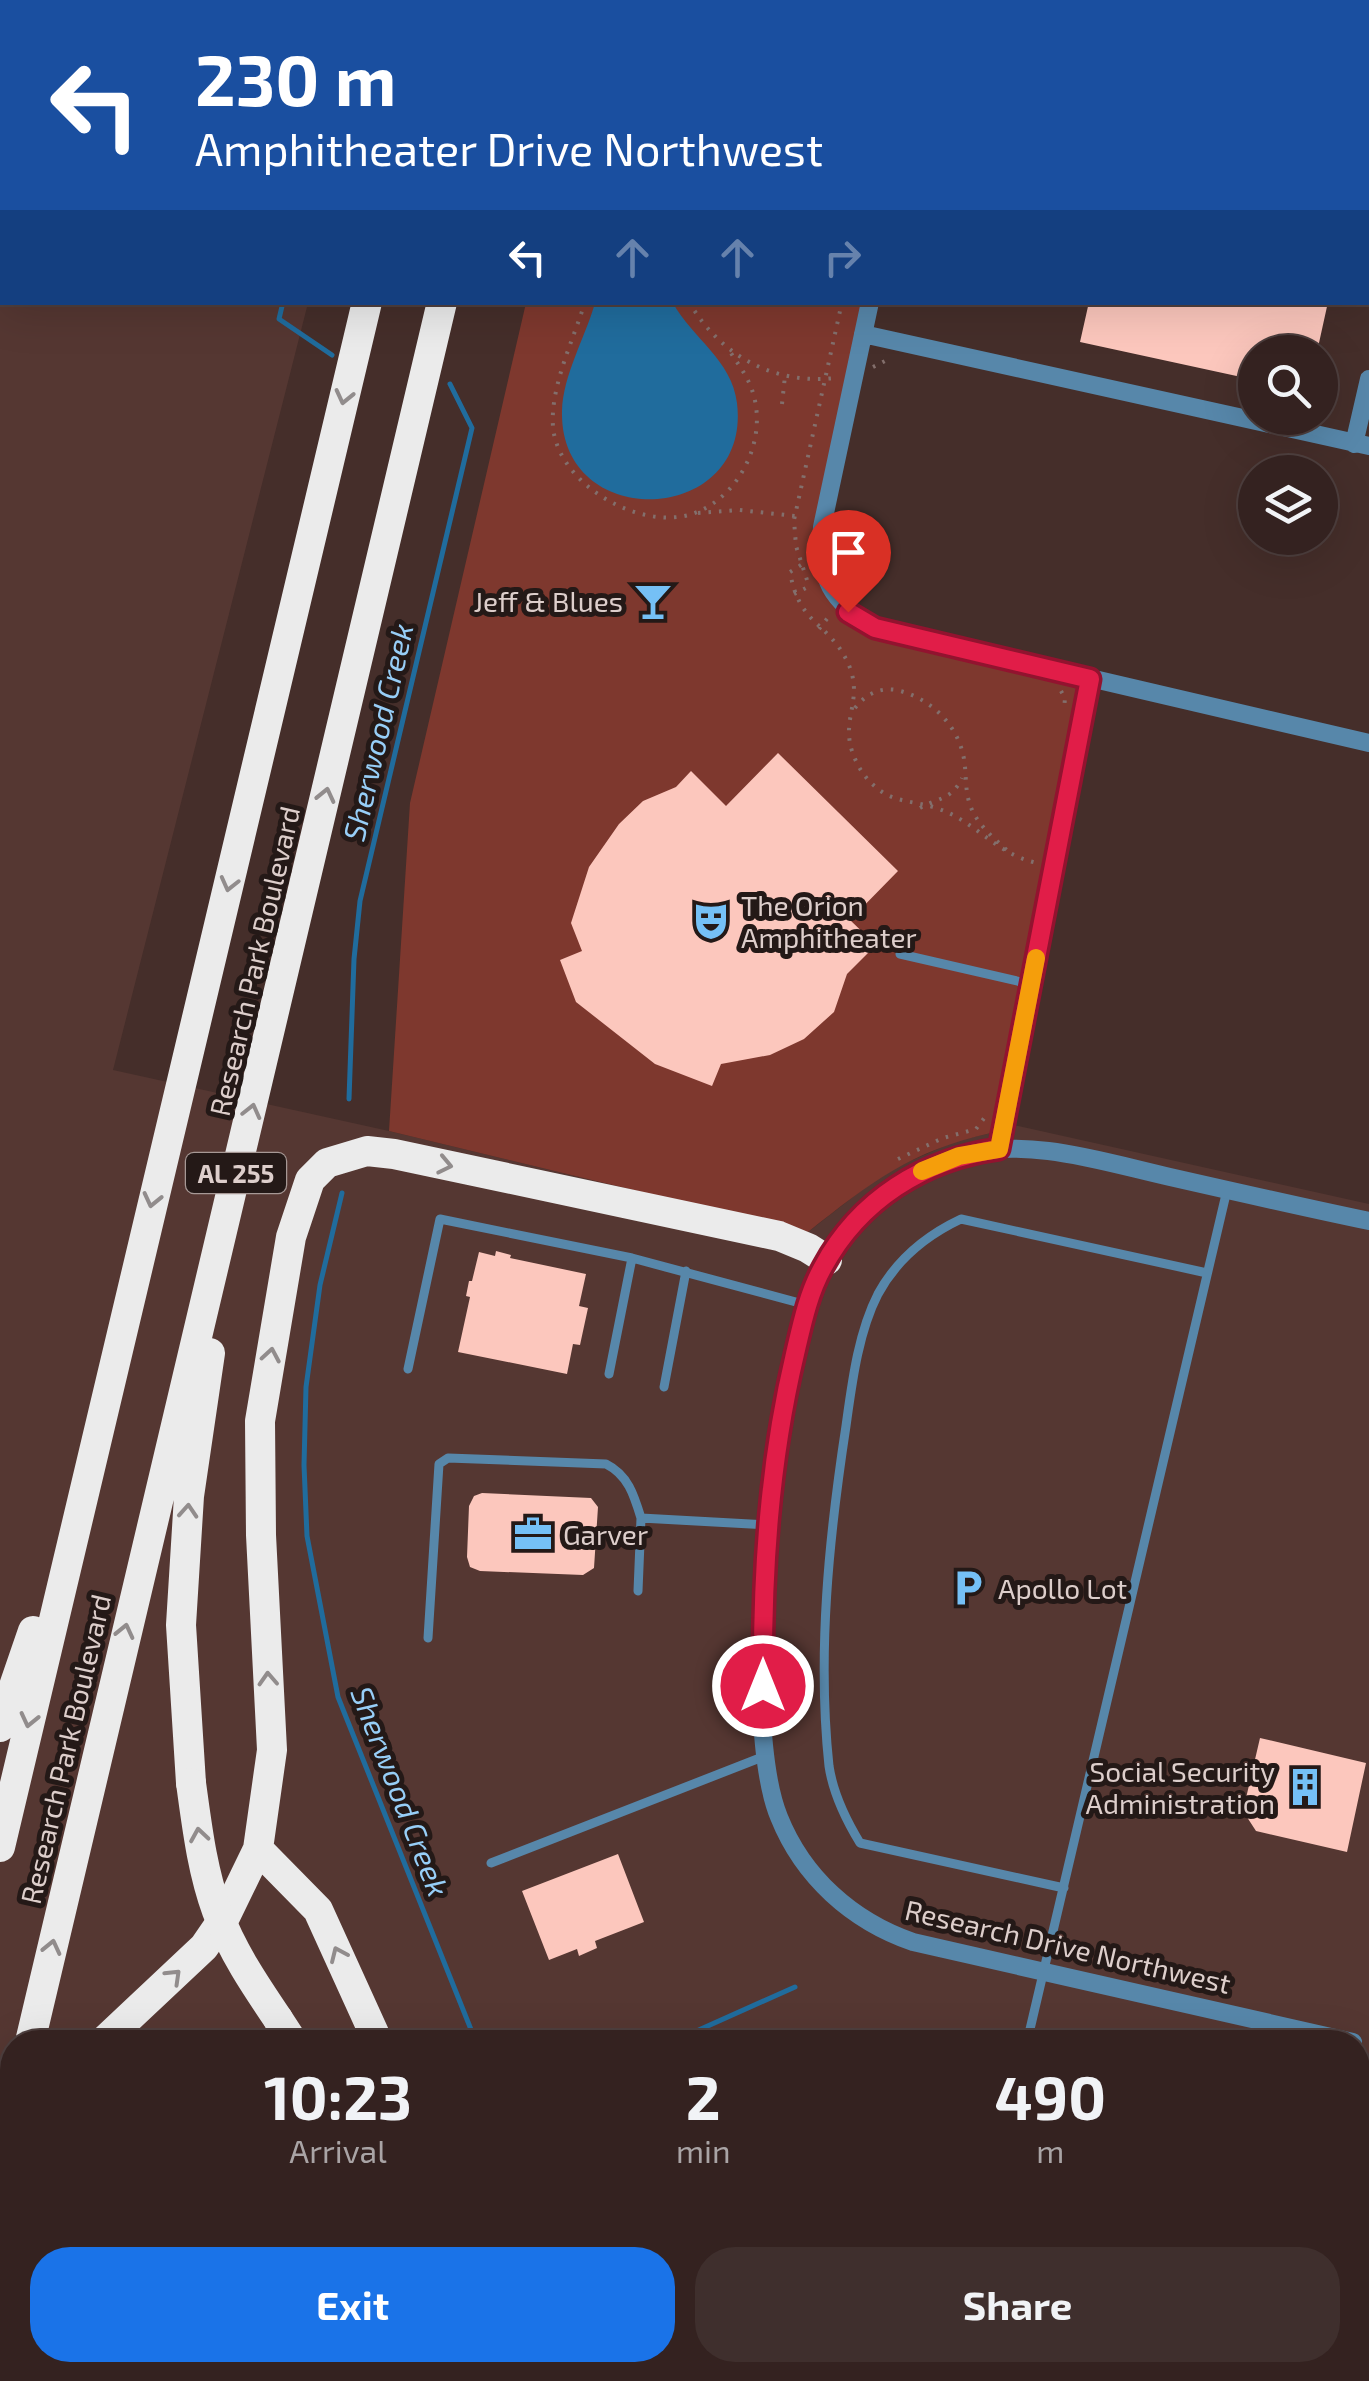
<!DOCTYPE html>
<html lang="en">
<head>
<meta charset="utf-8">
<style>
  body { margin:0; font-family:"Exo 2",sans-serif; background:#3f2f2d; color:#f1f3f6; height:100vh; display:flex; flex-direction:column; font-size:38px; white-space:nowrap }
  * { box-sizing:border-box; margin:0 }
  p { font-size:32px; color:#a9a4a5 }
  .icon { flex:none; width:55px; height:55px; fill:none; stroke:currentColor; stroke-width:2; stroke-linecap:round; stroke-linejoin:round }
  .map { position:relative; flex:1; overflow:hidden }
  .panel { position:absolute; left:0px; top:2030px; width:1370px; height:352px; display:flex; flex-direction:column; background:#342220; border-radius:40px 40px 0 0; box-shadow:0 10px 40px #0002,0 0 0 2px #4e3f3e }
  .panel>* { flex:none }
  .top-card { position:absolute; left:0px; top:0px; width:1370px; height:305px; box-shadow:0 10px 40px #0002,0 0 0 2px #4e3f3e; background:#1a4fa0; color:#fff; overflow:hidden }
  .fabs { position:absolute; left:1238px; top:335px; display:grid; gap:20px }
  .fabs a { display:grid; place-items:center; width:100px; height:100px; border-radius:50%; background:#342220; box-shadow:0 10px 40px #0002,0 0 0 2px #4e3f3e; font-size:50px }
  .pin { position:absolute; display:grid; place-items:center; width:85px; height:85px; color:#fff; margin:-102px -42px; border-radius:50% 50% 50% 0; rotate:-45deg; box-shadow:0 0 10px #0007 }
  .pin .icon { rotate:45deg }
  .me { position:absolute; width:110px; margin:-55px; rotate:0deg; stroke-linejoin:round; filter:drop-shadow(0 0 8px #0008) }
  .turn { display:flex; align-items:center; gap:35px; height:210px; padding:0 30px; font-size:45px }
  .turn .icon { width:130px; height:130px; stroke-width:2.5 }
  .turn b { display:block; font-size:70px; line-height:85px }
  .lanes { display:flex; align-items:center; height:95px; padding:0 30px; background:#0003; justify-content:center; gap:50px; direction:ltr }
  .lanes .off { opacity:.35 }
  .eta { display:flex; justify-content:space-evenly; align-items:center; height:170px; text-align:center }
  .eta b { font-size:60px; font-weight:700; line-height:70px }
  .primary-button { display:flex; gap:20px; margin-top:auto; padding:20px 30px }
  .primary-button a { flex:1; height:115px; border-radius:40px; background:#1a73e8; color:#fff; font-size:40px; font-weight:700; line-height:115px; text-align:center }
  .primary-button a+a { background:#3f2f2d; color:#f1f3f6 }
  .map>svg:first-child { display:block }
  .built { fill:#553732; fill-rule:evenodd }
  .green { fill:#7e382e }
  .water { fill:#206c9d }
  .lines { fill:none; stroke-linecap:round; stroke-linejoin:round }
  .stream { stroke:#206c9d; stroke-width:5 }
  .building { fill:#fcc7bd }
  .path { stroke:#836f6c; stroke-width:4; stroke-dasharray:2.5 8; stroke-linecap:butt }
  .service { stroke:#5787aa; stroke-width:9 }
  .minor { stroke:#5787aa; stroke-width:18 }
  .motorway { stroke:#ebebeb; stroke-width:30 }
  .motorway-bridge { stroke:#ebebeb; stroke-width:30 }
  .oneway { stroke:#918c8c }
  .route-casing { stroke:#92132f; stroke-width:25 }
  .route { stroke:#e11d48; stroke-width:18 }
  .slow { stroke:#f59e0b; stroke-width:18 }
  .labels { text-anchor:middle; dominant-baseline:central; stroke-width:10; stroke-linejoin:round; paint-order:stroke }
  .shield { fill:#241917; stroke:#a69895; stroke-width:2.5 }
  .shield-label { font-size:25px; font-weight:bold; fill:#ddcecb }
  .poi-label { font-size:28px; fill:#ddcecb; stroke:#241917; text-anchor:start }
  .street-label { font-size:28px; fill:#ddcecb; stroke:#241917 }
  .water-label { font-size:30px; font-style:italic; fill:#97cef7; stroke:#241917 }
</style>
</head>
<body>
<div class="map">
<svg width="1369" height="2381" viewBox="0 0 1369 2381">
  <rect width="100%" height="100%" fill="#452e2a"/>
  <!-- built -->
  <path class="built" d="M0,0H385L2,2V302L308,303L113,1070L389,1131L808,1232L885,1172L956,1141L991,1133L996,1121L1369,1204V2381H0ZM12,2042H1358V2370H12Z"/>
  <!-- green -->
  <path class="green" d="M526,303H872L819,557L849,611L1090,679L991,1133C911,1151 871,1182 808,1232L389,1131L410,803Z"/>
  <!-- water -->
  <path class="water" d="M595,303H673C692,338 732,360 737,403C752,526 559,534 562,411C563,375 585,338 595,303Z"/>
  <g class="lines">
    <!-- stream -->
    <path class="stream" d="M345,2L346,0
      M283,302L279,319L332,355
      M349,1099L354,959L360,901L472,428L450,384
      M342,1193L320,1285L306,1387L304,1465L307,1536L338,1697L476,2042
      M672,2042L795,1987
      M574,2370L575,2381"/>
  </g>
  <!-- building -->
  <path class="building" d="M1089,302H1328L1317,352H1255V380L1080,342Z
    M778,753L898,871L850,920L876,945L847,974L834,1012L804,1039L770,1055L721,1064L712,1086L655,1064L576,1002L560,960L582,951L571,923L589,867L619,824L643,801L676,787L691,771L726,806Z
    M496,1251L511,1255L510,1258L586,1274L579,1306L588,1308L580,1345L573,1344L567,1374L458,1352L470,1297L466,1296L469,1281H472L479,1252L495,1256Z
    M482,1493L591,1498L598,1507L594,1568L583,1575L480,1571L470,1567L467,1557L469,1506L474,1496Z
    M1260,1738L1366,1763L1347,1852L1256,1831L1243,1811Z
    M618,1854L644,1922L595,1941L597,1948L579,1956L577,1949L549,1960L522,1891Z"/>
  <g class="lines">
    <!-- path -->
    <path class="path" d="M775,0H833
      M867,0L868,2
      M644,2L645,0
      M1025,2V0
      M585,302C573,341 550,387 553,427C558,484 639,531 692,514C740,498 769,438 752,390C747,375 737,363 729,350
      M689,302C720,355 773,385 835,378
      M873,367L891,358
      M782,404L785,376
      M698,513L739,510L795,516
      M801,565L790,572C799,625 828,622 847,661C865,698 841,717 852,751C857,766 865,779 878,789C896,803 916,801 936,808C975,820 995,854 1037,863
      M807,580L796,546L794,520L842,302
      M794,594L810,586
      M819,629L830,615
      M1061,691L1065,698L1064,710
      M855,708C865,695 879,687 896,690C929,697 958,724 964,759C967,777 964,794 973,812C981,828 997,841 1010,853
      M920,808C937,798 952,800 962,778
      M898,1159L943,1138L976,1129L985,1117"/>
    <!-- service -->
    <path class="service" d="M179,2V0
      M240,2V0
      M0,105L2,104
      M900,954L1030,984
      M408,1369L440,1219L632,1258L807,1305
      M609,1374L632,1258
      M664,1387L686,1271
      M638,1591L641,1518
      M428,1638L439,1464L448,1458L606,1464C628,1475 634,1495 641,1518L768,1525
      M491,1863L765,1756
      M1064,1888L860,1843C846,1820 833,1793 829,1766C817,1654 829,1537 846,1426C852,1383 858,1333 878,1294C897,1259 925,1236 961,1219L1207,1273
      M784,2042L791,2039L805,2042
      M1027,2042L1227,1190
      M668,2381V2370
      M938,2381L941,2370"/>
    <!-- minor -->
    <path class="minor" d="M1268,0L1277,2
      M1067,2L1070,0
      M1368,22H1369
      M870,302L822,527C818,579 831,601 875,628L1369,743
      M863,334L1369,446
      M1354,444L1369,379
      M999,1149L1090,679
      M1353,2042L913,1942C852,1921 803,1877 779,1817C738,1717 770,1362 823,1266C852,1214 903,1170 961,1155C1030,1137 1103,1162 1170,1177C1236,1192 1302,1207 1369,1221"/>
    <!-- motorway -->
    <path class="motorway" d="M442,2L443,0
      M519,2L520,0
      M0,1727L33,1631
      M191,1783L181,1625L189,1496L210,1353
      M0,1847L367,302
      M258,1849L318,1910L378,2042
      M278,2019L293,2042
      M30,2042L442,302
      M103,2042L204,1947L226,1915L258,1849L272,1750L261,1535L260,1421L291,1237L310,1180L327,1163L367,1151L394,1154L779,1236L808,1248L827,1260
      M0,2176L12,2121
      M0,2349L12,2329
      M386,2370L390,2381
      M464,2370L468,2381"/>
    <!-- motorway-bridge -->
    <path class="motorway-bridge" d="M191,1783C197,1826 202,1870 217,1911C232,1951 255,1985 278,2019"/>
  </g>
  <!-- one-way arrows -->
  <defs><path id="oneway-chevron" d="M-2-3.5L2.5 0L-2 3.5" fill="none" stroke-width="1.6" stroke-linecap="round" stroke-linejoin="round" transform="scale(2.5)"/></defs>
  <g class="oneway">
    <use href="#oneway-chevron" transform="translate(344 397) rotate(103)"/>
    <use href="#oneway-chevron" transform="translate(326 795) rotate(-77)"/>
    <use href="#oneway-chevron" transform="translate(229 884) rotate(104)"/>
    <use href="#oneway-chevron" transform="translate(252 1111) rotate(-76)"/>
    <use href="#oneway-chevron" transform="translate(445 1165) rotate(12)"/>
    <use href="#oneway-chevron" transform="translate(152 1200) rotate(103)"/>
    <use href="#oneway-chevron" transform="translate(271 1355) rotate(-80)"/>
    <use href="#oneway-chevron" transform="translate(188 1511) rotate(-86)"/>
    <use href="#oneway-chevron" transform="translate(125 1631) rotate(-77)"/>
    <use href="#oneway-chevron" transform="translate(268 1679) rotate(-93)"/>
    <use href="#oneway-chevron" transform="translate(29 1720) rotate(103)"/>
    <use href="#oneway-chevron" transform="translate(199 1835) rotate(-99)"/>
    <use href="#oneway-chevron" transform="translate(52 1947) rotate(-77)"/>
    <use href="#oneway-chevron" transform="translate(338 1954) rotate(-114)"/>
    <use href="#oneway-chevron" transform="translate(174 1976) rotate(-44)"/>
  </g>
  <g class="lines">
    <!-- route casing -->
    <g class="route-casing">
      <path id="route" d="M763,1686C762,1574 769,1463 795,1354C802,1324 808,1294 823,1267C859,1200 924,1159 999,1149L1090,679L875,628L848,612"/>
    </g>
    <!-- route -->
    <use href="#route" class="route"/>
    <!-- slow -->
    <path class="slow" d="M922,1171L959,1156L999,1149L1036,958"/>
  </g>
  <!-- icons -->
  <defs>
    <g id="bar-bare" transform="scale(3)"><path d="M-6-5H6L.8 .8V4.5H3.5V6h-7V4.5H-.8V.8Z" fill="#75c0f6" stroke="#241917" stroke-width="2.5" paint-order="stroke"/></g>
    <g id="theatre-bare" transform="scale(3)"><path d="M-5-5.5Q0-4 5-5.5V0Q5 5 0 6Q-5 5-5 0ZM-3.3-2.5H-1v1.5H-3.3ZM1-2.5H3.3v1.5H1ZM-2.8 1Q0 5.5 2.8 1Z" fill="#75c0f6" stroke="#241917" stroke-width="2.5" paint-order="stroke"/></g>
    <g id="office-bare" transform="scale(3)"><path d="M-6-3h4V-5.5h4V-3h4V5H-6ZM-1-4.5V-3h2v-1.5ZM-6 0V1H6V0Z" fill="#75c0f6" stroke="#241917" stroke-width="2.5" paint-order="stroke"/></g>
    <g id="parking-bare" transform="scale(3)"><path d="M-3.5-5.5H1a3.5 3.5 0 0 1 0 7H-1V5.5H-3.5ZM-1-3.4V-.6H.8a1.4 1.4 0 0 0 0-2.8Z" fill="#75c0f6" stroke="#241917" stroke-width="2.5" paint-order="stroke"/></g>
    <g id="building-bare" transform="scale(3)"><path d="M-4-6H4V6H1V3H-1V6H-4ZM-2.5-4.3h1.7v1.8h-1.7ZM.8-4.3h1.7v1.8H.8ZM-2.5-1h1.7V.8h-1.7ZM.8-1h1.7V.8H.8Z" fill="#75c0f6" stroke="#241917" stroke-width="2.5" paint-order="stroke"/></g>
  </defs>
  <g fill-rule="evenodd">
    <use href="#bar-bare" x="653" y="601"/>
    <use href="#theatre-bare" x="711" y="921"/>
    <use href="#office-bare" x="533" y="1534"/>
    <use href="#parking-bare" x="968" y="1588"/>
    <use href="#building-bare" x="1305" y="1787"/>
  </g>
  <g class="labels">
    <!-- shield labels -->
    <rect class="shield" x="186" y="1153" width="100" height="40" rx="8"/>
    <g class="shield-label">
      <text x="236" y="1173">AL 255</text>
    </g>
    <!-- poi labels -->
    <g class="poi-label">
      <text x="623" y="601" text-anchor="end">Jeff &amp; Blues</text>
      <text x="741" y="905">The Orion<tspan x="741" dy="32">Amphitheater</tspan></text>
      <text x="563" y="1534">Garver</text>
      <text x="998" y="1588">Apollo Lot</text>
      <text x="1275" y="1771" text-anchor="end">Social Security<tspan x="1275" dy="32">Administration</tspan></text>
    </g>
    <!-- street labels -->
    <g class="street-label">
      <text transform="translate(254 961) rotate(-77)">Research Park Boulevard</text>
      <text transform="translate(65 1749) rotate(-77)">Research Park Boulevard</text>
      <text transform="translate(1068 1946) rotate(13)">Research Drive Northwest</text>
    </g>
    <!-- water labels -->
    <g class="water-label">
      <text transform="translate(377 732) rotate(-77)">Sherwood Creek</text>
      <text transform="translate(401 1791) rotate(69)">Sherwood Creek</text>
    </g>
  </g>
</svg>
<div class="fabs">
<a><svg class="icon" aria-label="search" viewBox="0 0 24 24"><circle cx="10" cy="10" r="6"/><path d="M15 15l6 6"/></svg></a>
<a><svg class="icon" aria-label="layers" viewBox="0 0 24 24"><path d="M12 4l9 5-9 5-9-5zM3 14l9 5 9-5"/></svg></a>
</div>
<div class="pin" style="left:848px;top:612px;background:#d93025"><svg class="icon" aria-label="arrive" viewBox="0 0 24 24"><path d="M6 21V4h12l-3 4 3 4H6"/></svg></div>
<svg class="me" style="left:763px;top:1686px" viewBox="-20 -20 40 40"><circle r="17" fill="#e11d48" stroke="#fff" stroke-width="3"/><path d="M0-11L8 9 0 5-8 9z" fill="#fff"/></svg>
<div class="top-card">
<div class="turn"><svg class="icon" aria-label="left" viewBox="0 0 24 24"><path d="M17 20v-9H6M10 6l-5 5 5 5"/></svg><div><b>230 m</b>Amphitheater Drive Northwest</div></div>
<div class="lanes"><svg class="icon" aria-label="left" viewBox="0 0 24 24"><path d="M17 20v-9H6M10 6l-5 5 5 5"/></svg><svg class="icon off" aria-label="ahead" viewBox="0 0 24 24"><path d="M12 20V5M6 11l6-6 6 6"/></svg><svg class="icon off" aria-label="ahead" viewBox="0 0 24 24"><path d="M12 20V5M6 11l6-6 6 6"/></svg><svg class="icon off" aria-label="right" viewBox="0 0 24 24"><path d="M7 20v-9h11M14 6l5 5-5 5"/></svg></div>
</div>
<section class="panel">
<div class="eta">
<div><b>10:23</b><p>Arrival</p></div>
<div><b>2</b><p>min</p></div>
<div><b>490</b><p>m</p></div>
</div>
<div class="primary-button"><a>Exit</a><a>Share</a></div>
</section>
</div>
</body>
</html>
